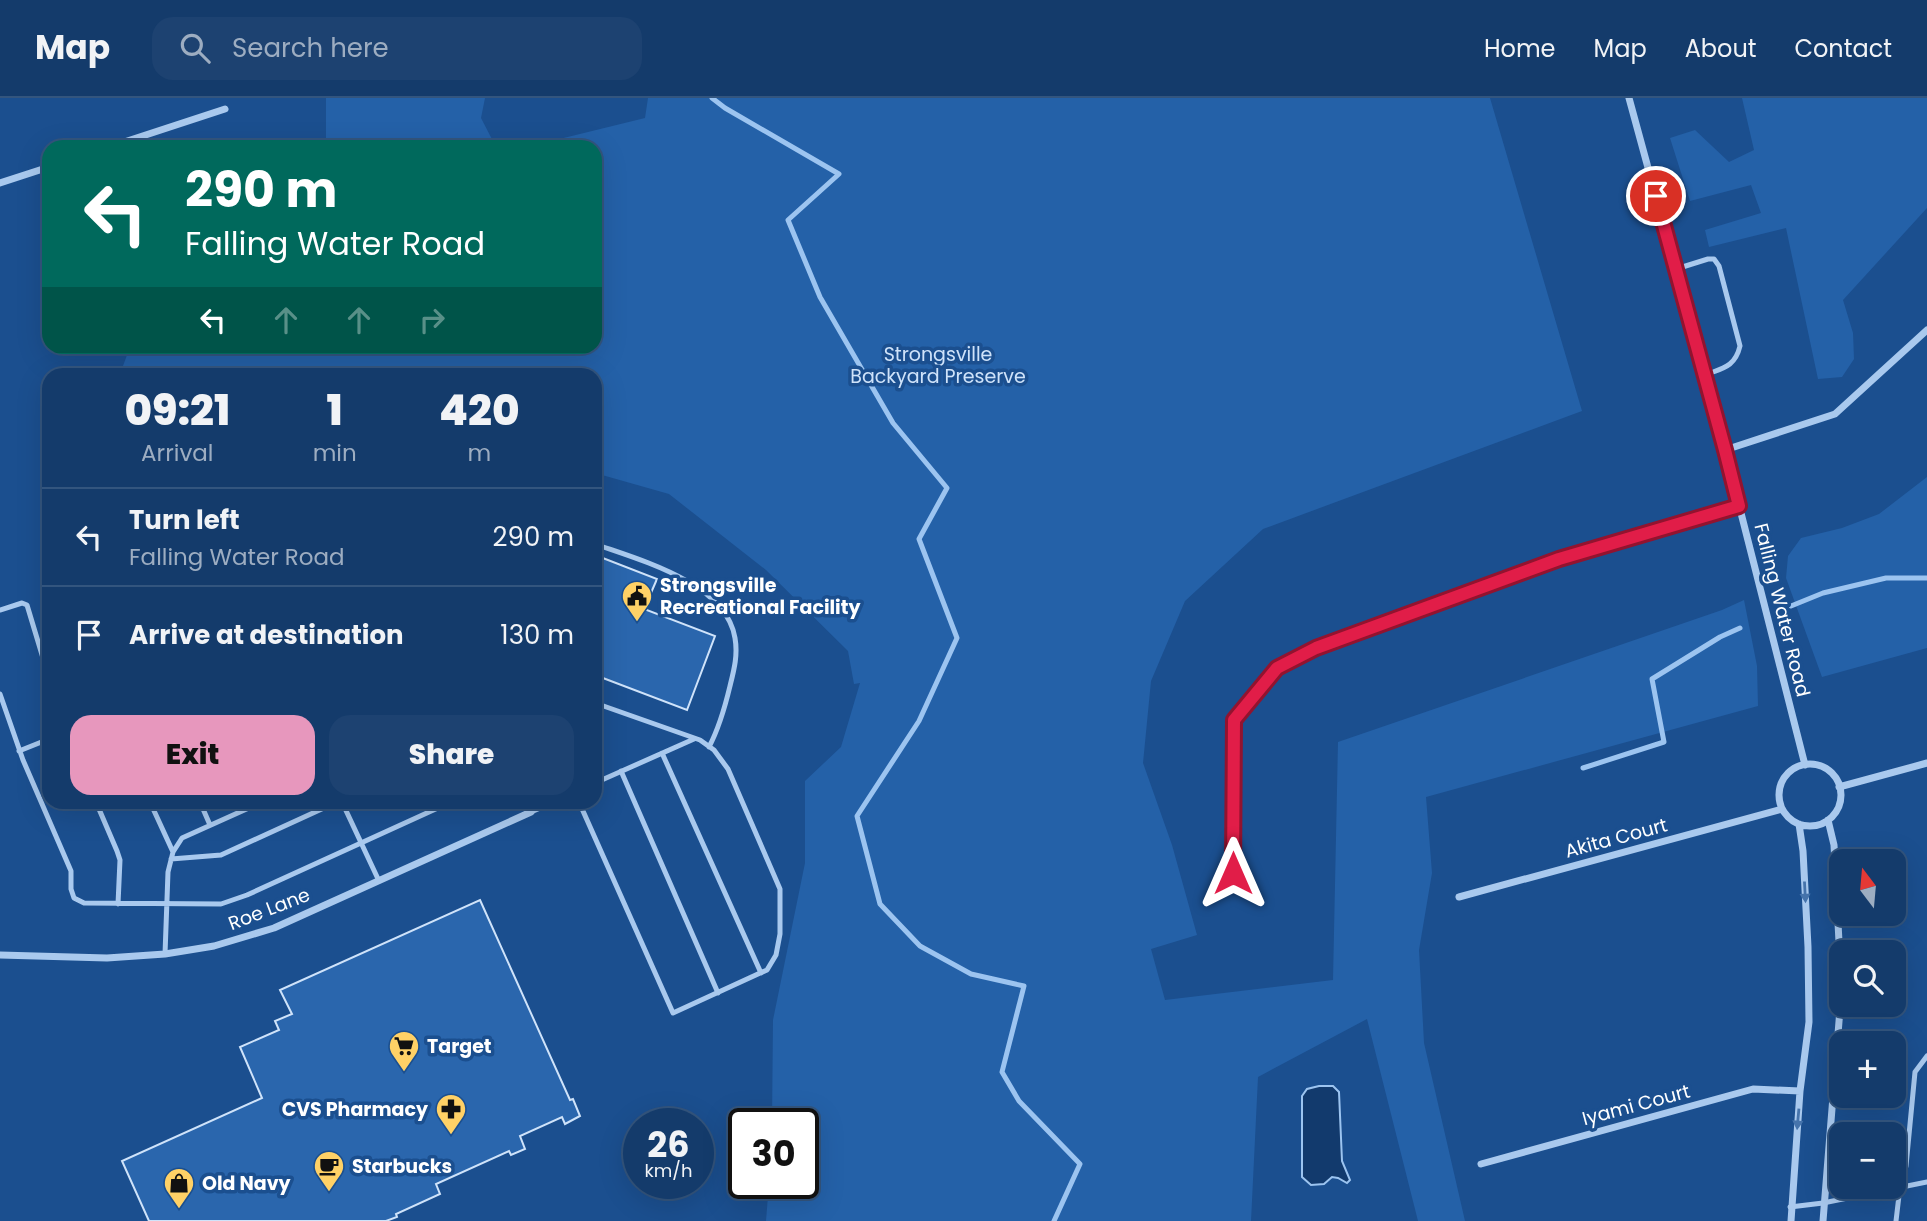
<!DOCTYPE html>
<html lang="en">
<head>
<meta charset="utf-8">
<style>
  body { margin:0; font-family:Poppins,sans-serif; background:#1d4271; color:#f1f3f6; height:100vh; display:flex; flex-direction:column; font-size:26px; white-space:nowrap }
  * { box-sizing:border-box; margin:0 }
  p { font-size:23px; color:#9dadc1 }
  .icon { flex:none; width:38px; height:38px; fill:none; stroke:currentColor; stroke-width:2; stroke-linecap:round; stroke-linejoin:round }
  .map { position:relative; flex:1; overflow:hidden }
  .side { position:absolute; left:42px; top:270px; width:560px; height:441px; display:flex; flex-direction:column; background:#143b6b; border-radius:21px; box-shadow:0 7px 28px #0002,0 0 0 2px #33557e }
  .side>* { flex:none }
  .banner { position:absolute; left:42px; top:42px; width:560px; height:214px; border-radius:21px; box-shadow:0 7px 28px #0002,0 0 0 2px #33557e; background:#00695c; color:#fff; overflow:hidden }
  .needle { width:46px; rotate:344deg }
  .controls { position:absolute; left:1829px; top:751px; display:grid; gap:14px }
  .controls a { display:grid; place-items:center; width:77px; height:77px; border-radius:14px; background:#143b6b; box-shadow:0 7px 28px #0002,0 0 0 2px #33557e; font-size:35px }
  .speed { position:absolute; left:623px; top:1010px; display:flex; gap:14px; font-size:35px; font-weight:700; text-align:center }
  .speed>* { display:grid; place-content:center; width:91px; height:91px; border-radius:50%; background:#143b6b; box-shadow:0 7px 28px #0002,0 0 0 2px #33557e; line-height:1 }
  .speed small { font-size:18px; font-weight:400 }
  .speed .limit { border:4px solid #111; border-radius:10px; background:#fff; color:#111 }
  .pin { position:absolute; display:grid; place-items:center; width:60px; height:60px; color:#fff; margin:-30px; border:4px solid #fff; border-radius:50%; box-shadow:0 2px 7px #0007 }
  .me { position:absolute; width:77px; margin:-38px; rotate:0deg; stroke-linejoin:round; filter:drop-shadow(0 0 5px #0008) }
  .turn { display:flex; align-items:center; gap:24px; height:147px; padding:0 28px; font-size:32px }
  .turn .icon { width:91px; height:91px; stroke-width:2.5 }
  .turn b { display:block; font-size:49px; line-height:60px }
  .lanes { display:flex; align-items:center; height:66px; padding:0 28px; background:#0003; justify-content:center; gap:35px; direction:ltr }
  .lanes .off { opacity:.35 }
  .eta { display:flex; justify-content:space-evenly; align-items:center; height:119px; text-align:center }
  .eta b { font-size:42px; font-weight:800; line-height:49px }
  .button { display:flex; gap:14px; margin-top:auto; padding:14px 28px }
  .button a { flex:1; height:80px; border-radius:21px; background:#e797bd; color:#111; font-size:28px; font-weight:800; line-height:80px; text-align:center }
  .button a+a { background:#1d4271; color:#f1f3f6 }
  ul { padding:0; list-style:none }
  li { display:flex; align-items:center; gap:21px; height:98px; padding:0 28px; border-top:2px solid #33557e }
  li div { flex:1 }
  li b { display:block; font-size:26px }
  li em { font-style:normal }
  header { display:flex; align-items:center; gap:42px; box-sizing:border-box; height:98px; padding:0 35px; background:#143b6b; border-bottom:2px solid #33557e }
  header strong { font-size:33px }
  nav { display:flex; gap:38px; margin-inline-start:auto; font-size:24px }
  .search { width:490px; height:63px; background:#1d4271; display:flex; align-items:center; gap:18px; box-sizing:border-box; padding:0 24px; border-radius:21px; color:#9dadc1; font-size:26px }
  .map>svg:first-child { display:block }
  .green { fill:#2461a8 }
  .water { fill:#123a6d; stroke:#9cc4f0; stroke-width:2 }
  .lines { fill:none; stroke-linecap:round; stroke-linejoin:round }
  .stream { stroke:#9cc4f0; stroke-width:5 }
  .building { fill:#2a66ad; stroke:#cfe3fa; stroke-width:2 }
  .lane { stroke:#a9c9ee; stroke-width:5 }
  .street { stroke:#a9c9ee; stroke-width:7 }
  .oneway { fill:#4674ac }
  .route-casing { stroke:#92132f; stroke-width:18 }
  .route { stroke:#e11d48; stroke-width:12 }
  .labels { text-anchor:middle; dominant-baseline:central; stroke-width:7; stroke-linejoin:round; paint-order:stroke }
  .park-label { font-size:19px; fill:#cfe3fa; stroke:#1b4f8f }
  .poi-label { font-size:19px; font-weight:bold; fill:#fff; stroke:#1b4f8f; text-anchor:start }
  .street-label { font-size:19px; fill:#fff; stroke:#1b4f8f }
</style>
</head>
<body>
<header>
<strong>Map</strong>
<div class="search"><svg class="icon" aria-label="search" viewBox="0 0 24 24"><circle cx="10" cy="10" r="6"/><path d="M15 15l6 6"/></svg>Search here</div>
<nav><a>Home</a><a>Map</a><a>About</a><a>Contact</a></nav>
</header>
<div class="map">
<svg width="1927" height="1123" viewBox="0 0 1927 1123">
  <rect width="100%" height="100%" fill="#1b4f8f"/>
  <!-- green -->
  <path class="green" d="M326,0H485L481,20L496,49H326Z
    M648,0H1490L1582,313L1263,431L1185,503L1151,583L1143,665L1172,747L1197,837L1151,851L1165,902L1333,882L1338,644L1722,512L1744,502L1757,568L1758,608L1426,699L1432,775L1419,852L1424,945L1465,1123H1418L1367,921L1258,979L1251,1123H766L769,1085H803V1026L772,1025L773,922L805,765V683L841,649L860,585L854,586L848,553L766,472L669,396L595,375V276H120L130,249L595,248V49H527L645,20Z
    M1742,0H1927V110L1843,202L1853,235L1854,261L1842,279L1818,281L1786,130L1709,149L1705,132L1761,115L1751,87L1690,103L1670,40L1695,32L1729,64L1754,52Z
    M1927,379V550L1822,579L1786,480L1788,458L1801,440L1842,430L1879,416Z"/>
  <!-- water -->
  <path class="water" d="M1319,988H1333L1339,994L1342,1063L1350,1082L1347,1085L1338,1080L1332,1079L1324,1086L1311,1087L1302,1079V998L1307,991Z"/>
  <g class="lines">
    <!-- stream -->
    <path class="stream" d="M712,0L725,10L839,76L788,122L820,199L893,325L947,390L919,441L957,540L919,623L857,718L880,806L920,848L971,876L1024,888L1002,974L1019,1003L1080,1066L1054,1123
      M1791,508L1823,495L1886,480H1927
      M1583,670L1664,644L1652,581L1720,539L1740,530"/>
  </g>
  <!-- building -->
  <path class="building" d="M595,457L657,481L644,511L715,538L687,612L595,577Z
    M480,802L570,1002L573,1001L580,1018L565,1026L562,1019L520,1038L525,1051L511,1057L509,1053L436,1086L440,1096L396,1116L397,1119L386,1123H149L122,1063L262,1000L240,949L279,932L275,923L292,916L280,892Z"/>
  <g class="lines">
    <!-- lane -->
    <path class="lane" d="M1676,171L1708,161H1714L1719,168L1740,248C1735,269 1723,270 1705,277
      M595,446C640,462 726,485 735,540C738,557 734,572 730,588C725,609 719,630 709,649
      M0,512L22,505L27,507L49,580
      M0,596L23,662L71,773V791L74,800L84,805L221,806L247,797L451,704
      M19,653L49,641
      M662,655L761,875
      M621,673L718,895
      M595,685L694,641
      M96,704L117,753L120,762L118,806
      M150,704L173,754
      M200,704L210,727
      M342,704L379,783
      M527,704L531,714L554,704
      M579,704L673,915L767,872L776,857L780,836V791L728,671L714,652L700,642L595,605
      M171,761L221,757L337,704
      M165,856L168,774L173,754L182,740L262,704
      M1790,1109L1823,1105L1927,1084
      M1896,1123L1900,1089L1906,1068L1915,974L1927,958"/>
    <!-- street -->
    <path class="street" d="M1629,0L1725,352L1805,667
      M109,49L225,11
      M0,85L49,69
      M1725,352L1835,316L1927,232
      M1779 697a31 31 0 1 1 62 0a31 31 0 1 1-62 0Z
      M1839,689L1927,665
      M1233,775L1234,622L1277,570L1316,550L1559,461L1739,409
      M1459,799L1782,711
      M0,857L107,860L165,856L214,848L274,830L531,714
      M1481,1066L1753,991L1800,993
      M1791,1123L1800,993L1809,924L1808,849L1803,753L1799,726
      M1823,1123L1840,911L1839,844L1834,747L1828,722"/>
  </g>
  <!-- one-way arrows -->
  <defs><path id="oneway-solid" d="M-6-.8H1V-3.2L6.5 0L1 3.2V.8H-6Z" transform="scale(1.75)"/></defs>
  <g class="oneway">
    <use href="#oneway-solid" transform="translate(1805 794) rotate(87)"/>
    <use href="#oneway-solid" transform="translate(1798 1021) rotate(95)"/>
  </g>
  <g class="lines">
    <!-- route casing -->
    <g class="route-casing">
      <path id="route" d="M1233,775L1234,622L1277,570L1316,550L1559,461L1739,408L1725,352L1656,98"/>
    </g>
    <!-- route -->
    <use href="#route" class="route"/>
  </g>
  <!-- icons -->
  <defs>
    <g id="civic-pin" transform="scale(1.575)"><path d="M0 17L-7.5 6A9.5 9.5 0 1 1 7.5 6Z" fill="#ffd166" stroke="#1b4f8f"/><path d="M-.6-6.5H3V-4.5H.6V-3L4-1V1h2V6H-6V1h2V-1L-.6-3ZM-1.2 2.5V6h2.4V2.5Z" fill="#111"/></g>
    <g id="supermarket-pin" transform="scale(1.575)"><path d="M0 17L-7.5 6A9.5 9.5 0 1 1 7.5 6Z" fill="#ffd166" stroke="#1b4f8f"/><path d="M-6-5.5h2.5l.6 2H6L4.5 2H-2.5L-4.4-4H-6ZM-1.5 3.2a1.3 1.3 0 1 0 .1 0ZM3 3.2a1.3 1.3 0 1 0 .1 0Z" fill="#111"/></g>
    <g id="pharmacy-pin" transform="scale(1.575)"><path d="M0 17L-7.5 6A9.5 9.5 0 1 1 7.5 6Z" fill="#ffd166" stroke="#1b4f8f"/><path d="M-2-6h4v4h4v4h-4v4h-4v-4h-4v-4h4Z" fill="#111"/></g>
    <g id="cafe-pin" transform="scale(1.575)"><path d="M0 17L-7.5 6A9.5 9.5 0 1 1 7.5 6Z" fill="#ffd166" stroke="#1b4f8f"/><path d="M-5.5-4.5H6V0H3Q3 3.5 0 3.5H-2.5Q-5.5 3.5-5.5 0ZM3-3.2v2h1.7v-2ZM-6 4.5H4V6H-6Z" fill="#111"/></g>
    <g id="shop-pin" transform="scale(1.575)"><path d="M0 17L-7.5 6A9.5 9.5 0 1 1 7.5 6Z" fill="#ffd166" stroke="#1b4f8f"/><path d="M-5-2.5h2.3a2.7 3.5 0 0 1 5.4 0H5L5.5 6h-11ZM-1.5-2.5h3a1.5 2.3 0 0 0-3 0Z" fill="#111"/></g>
  </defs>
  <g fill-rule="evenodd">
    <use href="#civic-pin" x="637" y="498"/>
    <use href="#supermarket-pin" x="404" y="948"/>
    <use href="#pharmacy-pin" x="451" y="1011"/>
    <use href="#cafe-pin" x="329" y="1068"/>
    <use href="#shop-pin" x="179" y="1085"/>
  </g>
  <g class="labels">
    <!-- park labels -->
    <g class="park-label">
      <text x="938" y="256">Strongsville<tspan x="938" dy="22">Backyard Preserve</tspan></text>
    </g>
    <!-- poi labels -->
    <g class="poi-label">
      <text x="660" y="487">Strongsville<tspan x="660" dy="22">Recreational Facility</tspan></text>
      <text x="427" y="948">Target</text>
      <text x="428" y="1011" text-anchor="end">CVS Pharmacy</text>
      <text x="352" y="1068">Starbucks</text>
      <text x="202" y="1085">Old Navy</text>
    </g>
    <!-- street labels -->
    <g class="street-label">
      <text transform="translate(1782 512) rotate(76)">Falling Water Road</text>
      <text transform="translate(1616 740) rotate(-15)">Akita Court</text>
      <text transform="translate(269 811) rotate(-21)">Roe Lane</text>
      <text transform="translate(1636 1007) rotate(-15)">Iyami Court</text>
    </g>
  </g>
</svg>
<div class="controls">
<a><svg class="needle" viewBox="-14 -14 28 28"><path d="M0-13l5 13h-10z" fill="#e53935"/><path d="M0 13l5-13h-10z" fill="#9dadc1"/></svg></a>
<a><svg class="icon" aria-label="search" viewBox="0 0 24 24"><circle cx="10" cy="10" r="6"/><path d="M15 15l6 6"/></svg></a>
<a>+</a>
<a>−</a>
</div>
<div class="speed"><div>26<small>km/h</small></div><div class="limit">30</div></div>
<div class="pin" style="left:1656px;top:98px;background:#d93025"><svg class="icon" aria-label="arrive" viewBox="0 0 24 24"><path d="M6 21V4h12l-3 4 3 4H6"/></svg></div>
<svg class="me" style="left:1233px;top:775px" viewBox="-20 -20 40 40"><path d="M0-17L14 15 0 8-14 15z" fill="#e11d48" stroke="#fff" stroke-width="4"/></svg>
<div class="banner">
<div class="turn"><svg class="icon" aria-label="left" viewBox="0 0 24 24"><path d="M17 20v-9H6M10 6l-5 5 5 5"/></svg><div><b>290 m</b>Falling Water Road</div></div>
<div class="lanes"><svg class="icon" aria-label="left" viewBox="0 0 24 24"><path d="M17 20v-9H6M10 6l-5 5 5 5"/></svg><svg class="icon off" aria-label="ahead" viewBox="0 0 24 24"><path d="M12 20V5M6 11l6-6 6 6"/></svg><svg class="icon off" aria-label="ahead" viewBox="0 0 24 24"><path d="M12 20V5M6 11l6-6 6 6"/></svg><svg class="icon off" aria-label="right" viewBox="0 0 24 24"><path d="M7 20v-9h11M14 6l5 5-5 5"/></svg></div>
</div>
<section class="side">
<div class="eta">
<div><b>09:21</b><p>Arrival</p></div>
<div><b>1</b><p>min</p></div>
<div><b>420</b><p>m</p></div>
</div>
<ul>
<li><svg class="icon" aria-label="left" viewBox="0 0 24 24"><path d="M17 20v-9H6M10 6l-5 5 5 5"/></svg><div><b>Turn left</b><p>Falling Water Road</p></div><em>290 m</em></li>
<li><svg class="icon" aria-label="arrive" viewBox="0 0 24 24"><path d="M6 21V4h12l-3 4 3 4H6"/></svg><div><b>Arrive at destination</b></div><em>130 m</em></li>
</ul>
<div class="button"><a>Exit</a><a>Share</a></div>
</section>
</div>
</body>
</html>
